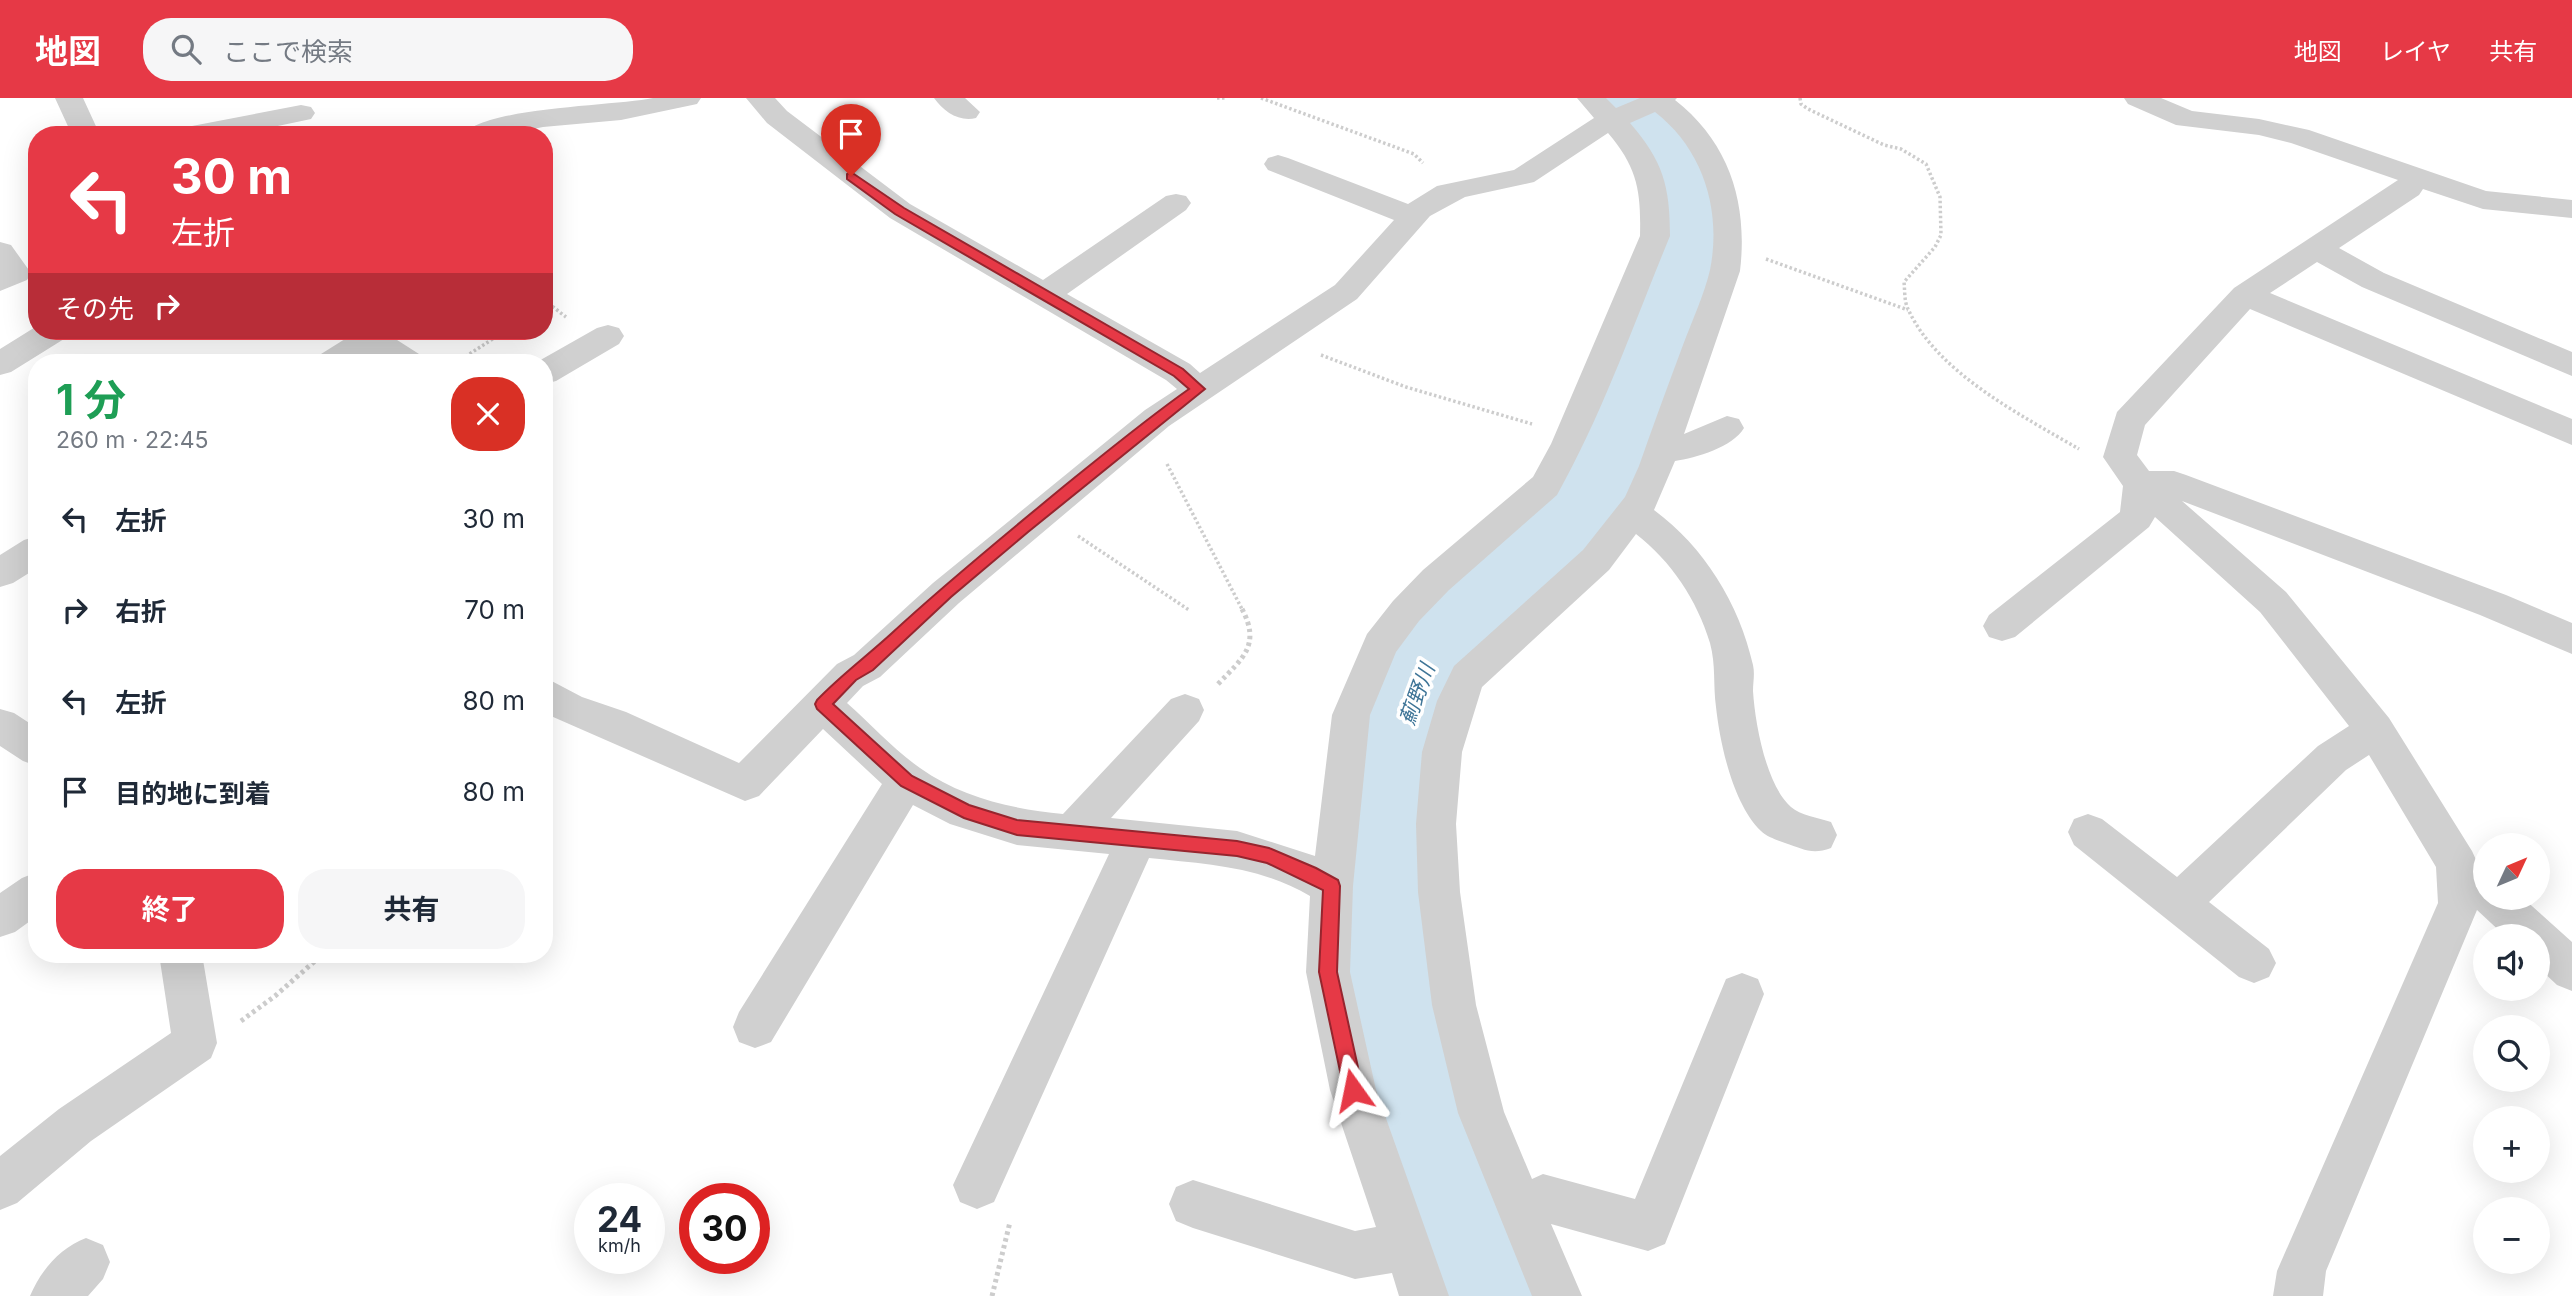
<!DOCTYPE html>
<html lang="ja">
<head>
<meta charset="utf-8">
<style>
  body { margin:0; font-family:Inter,"Noto Sans JP",sans-serif; background:#f6f6f7; color:#1f2937; height:100vh; display:flex; flex-direction:column; font-size:26px; white-space:nowrap }
  * { box-sizing:border-box; margin:0 }
  p { font-size:23px; color:#747a83 }
  .icon { flex:none; width:38px; height:38px; fill:none; stroke:currentColor; stroke-width:2; stroke-linecap:round; stroke-linejoin:round }
  .map { position:relative; flex:1; overflow:hidden }
  .side { position:absolute; left:28px; top:256px; width:525px; height:609px; display:flex; flex-direction:column; background:#fff; border-radius:28px; box-shadow:0 7px 28px #0002 }
  .side>* { flex:none }
  .hud { position:absolute; left:28px; top:28px; width:525px; height:214px; border-radius:28px; box-shadow:0 7px 28px #0002; background:#e63946; color:#fff; overflow:hidden }
  .needle { width:46px; rotate:46deg }
  .controls { position:absolute; left:2473px; top:735px; display:grid; gap:14px }
  .controls a { display:grid; place-items:center; width:77px; height:77px; border-radius:50%; background:#fff; box-shadow:0 7px 28px #0002; font-size:35px }
  .speed { position:absolute; left:574px; top:1085px; display:flex; gap:14px; font-size:35px; font-weight:700; text-align:center }
  .speed>* { display:grid; place-content:center; width:91px; height:91px; border-radius:50%; background:#fff; box-shadow:0 7px 28px #0002; line-height:1 }
  .speed small { font-size:18px; font-weight:400 }
  .speed .limit { border:10px solid #d22; background:#fff; color:#111 }
  .pin { position:absolute; display:grid; place-items:center; width:60px; height:60px; color:#fff; margin:-72px -30px; border-radius:50% 50% 50% 0; rotate:-45deg; box-shadow:0 0 7px #0007 }
  .pin .icon { rotate:45deg }
  .me { position:absolute; width:77px; margin:-38px; rotate:348deg; stroke-linejoin:round; filter:drop-shadow(0 0 5px #0008) }
  .turn { display:flex; align-items:center; gap:24px; height:147px; padding:0 28px; font-size:32px }
  .turn .icon { width:91px; height:91px; stroke-width:2.5 }
  .turn b { display:block; font-size:49px; line-height:60px }
  .then { display:flex; align-items:center; height:66px; padding:0 28px; background:#0003; gap:14px; font-size:26px }
  .round { display:grid; place-items:center; flex:none; width:74px; height:74px; border-radius:28px; background:#f6f6f7 }
  .headline { display:flex; align-items:center; justify-content:space-between; height:119px; padding:0 28px }
  h1 { font-size:42px; font-weight:700; line-height:52px; color:#1e9e55 }
  .action { display:flex; gap:14px; margin-top:auto; padding:14px 28px }
  .action a { flex:1; height:80px; border-radius:28px; background:#e63946; color:#fff; font-size:28px; font-weight:700; line-height:80px; text-align:center }
  .action a+a { background:#f6f6f7; color:#1f2937 }
  ul { padding:0; list-style:none }
  li { display:flex; align-items:center; gap:21px; height:91px; padding:0 28px }
  li div { flex:1 }
  li b { display:block; font-size:26px }
  li em { font-style:normal }
  header { display:flex; align-items:center; gap:42px; box-sizing:border-box; height:98px; padding:0 35px; background:#e63946; color:#fff }
  header strong { font-size:33px }
  nav { display:flex; gap:38px; margin-inline-start:auto; font-size:24px }
  .search { width:490px; height:63px; background:#f6f6f7; display:flex; align-items:center; gap:18px; box-sizing:border-box; padding:0 24px; border-radius:28px; color:#747a83; font-size:26px }
  .map>svg:first-child { display:block }
  .lines { fill:none; stroke-linecap:round; stroke-linejoin:round }
  .river { fill:#cfe2ee; fill-rule:evenodd }
  .path-far1 { stroke:#cdcdcd; stroke-width:3.5; stroke-dasharray:2.5 2.5; stroke-linecap:butt }
  .path { stroke:#cdcdcd; stroke-width:5; stroke-dasharray:3.5 3.5; stroke-linecap:butt }
  .minor { fill:#d0d0d0; fill-rule:evenodd }
  .route { fill:#e63946; stroke:#96252e; stroke-width:2 }
  .labels { text-anchor:middle; dominant-baseline:central; stroke-width:7; stroke-linejoin:round; paint-order:stroke }
  .water-label { font-size:21px; font-style:italic; fill:#3f7597; stroke:#fff }
</style>
</head>
<body>
<header>
<strong>地図</strong>
<div class="search"><svg class="icon" aria-label="search" viewBox="0 0 24 24"><circle cx="10" cy="10" r="6"/><path d="M15 15l6 6"/></svg>ここで検索</div>
<nav><a>地図</a><a>レイヤ</a><a>共有</a></nav>
</header>
<div class="map">
<svg width="2572" height="1198" viewBox="0 0 2572 1198">
  <rect width="100%" height="100%" fill="#fff"/>
  <g class="lines">
    <!-- river -->
    <path class="river" d="M1597,0H1664L1700,46L1723,88L1727,112L1726,154L1667,324L1621,419L1601,448L1475,562L1463,582L1453,610L1436,725L1438,863L1454,940L1483,1028L1547,1198H1431L1373,1028L1348,940L1336,863L1340,725L1361,610L1390,544L1413,512L1541,404L1560,380L1587,324L1654,154L1657,112L1655,88L1644,64Z"/>
    <!-- path-far1 -->
    <path class="path-far1" d="M1217,0H1227
      M1261,0L1414,56L1423,65
      M1800,0L1801,6L1808,11L1884,47L1901,51L1926,66L1940,99L1941,137L1935,149L1904,184C1905,193 1904,203 1908,211C1937,275 2021,317 2079,351
      M1766,161L1908,212
      M544,207L548,205L566,219
      M1321,257L1406,289L1532,326
      M457,264L505,233
      M1167,366L1243,513
      M1078,438L1189,512"/>
    <!-- path -->
    <path class="path" d="M1218,586C1243,560 1261,547 1242,511
      M241,923L275,898L323,856
      M992,1198L1010,1124"/>
    <!-- minor -->
    <path class="minor" d="M55,0H83L100,37H72Z
      M653,0H701L697,6L621,22L543,29L503,37H463C482,9 616,8 653,0Z
      M746,0H775L787,13L910,106L1043,182L1166,98L1176,96L1186,98L1191,105L1186,112L1067,196L1190,266L1200,275L1335,187L1394,122L1268,72L1264,66L1268,60L1278,57L1288,60L1408,106L1437,88L1514,72L1594,20L1577,0H1606L1616,10L1640,0H1677L1675,2C1730,45 1748,106 1740,173L1684,336L1727,318L1739,321L1744,330C1733,349 1696,360 1675,363L1654,412C1704,449 1739,505 1753,567C1755,576 1753,584 1753,593C1755,625 1766,687 1791,709C1800,717 1818,720 1831,724L1837,737L1831,750C1812,757 1803,751 1785,745C1777,742 1767,739 1761,733C1733,706 1720,646 1716,609C1713,587 1716,567 1710,545C1697,502 1671,463 1636,436L1609,472L1482,589L1462,654L1456,726L1460,794L1476,907L1504,1014L1532,1081L1543,1076L1635,1101L1726,881L1742,875L1758,881L1764,896L1665,1146L1648,1153L1551,1126L1582,1198H1532L1458,1015L1432,907L1418,794L1416,726L1422,654L1437,603L1454,568L1583,452L1625,399L1639,368C1653,328 1668,287 1683,247C1692,223 1704,197 1710,172C1722,112 1703,51 1655,14L1630,25C1663,63 1670,88 1670,138C1634,225 1603,315 1557,397L1449,492L1419,523L1396,554L1370,617L1353,788L1350,874L1376,992L1449,1198H1399L1392,1175L1355,1181L1193,1130L1176,1123L1169,1106L1176,1089L1193,1082L1355,1133L1376,1129L1330,992L1306,874L1310,798C1260,768 1205,766 1149,760L994,1104L977,1111L960,1104L953,1087L1109,756L1017,747L950,726L913,707L771,944L755,950L739,944L733,929L739,914L882,686L823,631L759,698L745,703L544,615V579L582,599L626,614L739,665L837,566L854,557L933,485L1145,312L1177,291L1166,282L890,120L767,25ZM1608,35C1638,70 1641,94 1640,138L1551,346L1533,379L1423,472L1393,503L1367,536L1332,617L1315,758L1237,733L1111,720L1199,623L1204,612L1199,601L1185,596L1171,601L1063,716C1013,711 962,700 920,670C894,652 871,626 847,605L863,588L880,579L959,505L1169,328L1357,201L1430,118L1465,99L1534,84Z
      M934,0H965L980,14L976,20C959,24 944,14 934,0Z
      M2124,0H2161L2192,13L2259,21L2309,32L2486,93L2572,102V120L2483,111L2423,91L2419,97L2339,150L2384,175L2572,254V278L2362,189L2317,164L2270,195L2572,321V347L2250,211L2145,327L2137,357L2149,373H2174L2186,377L2506,497L2572,525V556L2480,517L2182,403L2286,494L2389,620L2472,753L2478,766L2479,786L2485,784V800H2523L2572,844V893L2557,887L2538,869V838H2505L2477,812L2326,1173L2323,1198H2273L2277,1173L2438,805L2436,769L2369,657L2346,672L2209,804L2269,851L2276,865L2269,879L2254,885L2239,879L2074,747L2068,734L2074,721L2088,716L2102,721L2177,779L2318,648L2349,628L2260,514L2155,419L2149,429L2015,539L2002,543L1989,539L1983,528L1989,517L2120,414L2123,388L2103,359L2117,314L2234,190L2398,82L2291,45L2259,37L2176,27L2128,6Z
      M301,7L311,9L315,15L311,21L235,37H178L182,31L192,28Z
      M0,144L11,147L31,175L27,182L0,193Z
      M608,227L619,230L624,238L619,246L556,283L544,286V264H537L597,230Z
      M37,228V233H69L64,241L11,274L0,277V251Z
      M340,233H383L419,256L424,264H384L370,256L356,264H316L321,256L345,241Z
      M37,438V470L13,485L0,489V457L24,442Z
      M0,611L14,615L37,630V668L23,663L0,648Z
      M37,774V818L15,834L0,839V795L22,780Z
      M159,856H202L217,945L211,960L91,1043L17,1105L0,1112V1058L59,1011L171,935Z
      M86,1140L103,1147L110,1164L103,1181L88,1198H30C41,1172 60,1150 86,1140Z"/>
  </g>
  <!-- route -->
  <path class="route" d="M851,74L904,110L1183,271L1205,291L1028,434L951,499L873,572L856,582L833,606L912,678L969,707L1017,722L1237,743L1269,750L1316,770L1338,782L1340,788L1337,874L1363,992L1360,998L1353,1001L1347,998L1344,992L1319,874L1323,792L1267,765L1237,758L1017,737L964,720L901,688L817,611L815,606L817,602C841,577 867,558 892,535C947,484 1005,437 1063,389C1104,356 1145,322 1189,291L1174,278L895,116L847,81V76Z"/>
  <g class="labels">
    <!-- water labels -->
    <g class="water-label">
      <text transform="translate(1417 596) rotate(-70)">薊野川</text>
    </g>
  </g>
</svg>
<div class="controls">
<a><svg class="needle" viewBox="-14 -14 28 28"><path d="M0-13l5 13h-10z" fill="#e53935"/><path d="M0 13l5-13h-10z" fill="#747a83"/></svg></a>
<a><svg class="icon" aria-label="sound" viewBox="0 0 24 24"><path d="M4 9h4l5-4v14l-5-4H4zM17 9q2 3 0 6"/></svg></a>
<a><svg class="icon" aria-label="search" viewBox="0 0 24 24"><circle cx="10" cy="10" r="6"/><path d="M15 15l6 6"/></svg></a>
<a>+</a>
<a>−</a>
</div>
<div class="speed"><div>24<small>km/h</small></div><div class="limit">30</div></div>
<div class="pin" style="left:851px;top:78px;background:#d93025"><svg class="icon" aria-label="arrive" viewBox="0 0 24 24"><path d="M6 21V4h12l-3 4 3 4H6"/></svg></div>
<svg class="me" style="left:1353px;top:992px" viewBox="-20 -20 40 40"><path d="M0-17L14 15 0 8-14 15z" fill="#e63946" stroke="#fff" stroke-width="4"/></svg>
<div class="hud">
<div class="turn"><svg class="icon" aria-label="left" viewBox="0 0 24 24"><path d="M17 20v-9H6M10 6l-5 5 5 5"/></svg><div><b>30 m</b>左折</div></div>
<div class="then">その先<svg class="icon" aria-label="right" viewBox="0 0 24 24"><path d="M7 20v-9h11M14 6l5 5-5 5"/></svg></div>
</div>
<section class="side">
<div class="headline"><div><h1>1 分</h1><p>260 m · 22:45</p></div><a class="round" style="background:#d93025;color:#fff"><svg class="icon" aria-label="close" viewBox="0 0 24 24"><path d="M6 6l12 12M18 6L6 18"/></svg></a></div>
<ul>
<li><svg class="icon" aria-label="left" viewBox="0 0 24 24"><path d="M17 20v-9H6M10 6l-5 5 5 5"/></svg><div><b>左折</b></div><em>30 m</em></li>
<li><svg class="icon" aria-label="right" viewBox="0 0 24 24"><path d="M7 20v-9h11M14 6l5 5-5 5"/></svg><div><b>右折</b></div><em>70 m</em></li>
<li><svg class="icon" aria-label="left" viewBox="0 0 24 24"><path d="M17 20v-9H6M10 6l-5 5 5 5"/></svg><div><b>左折</b></div><em>80 m</em></li>
<li><svg class="icon" aria-label="arrive" viewBox="0 0 24 24"><path d="M6 21V4h12l-3 4 3 4H6"/></svg><div><b>目的地に到着</b></div><em>80 m</em></li>
</ul>
<div class="action"><a>終了</a><a>共有</a></div>
</section>
</div>
</body>
</html>
